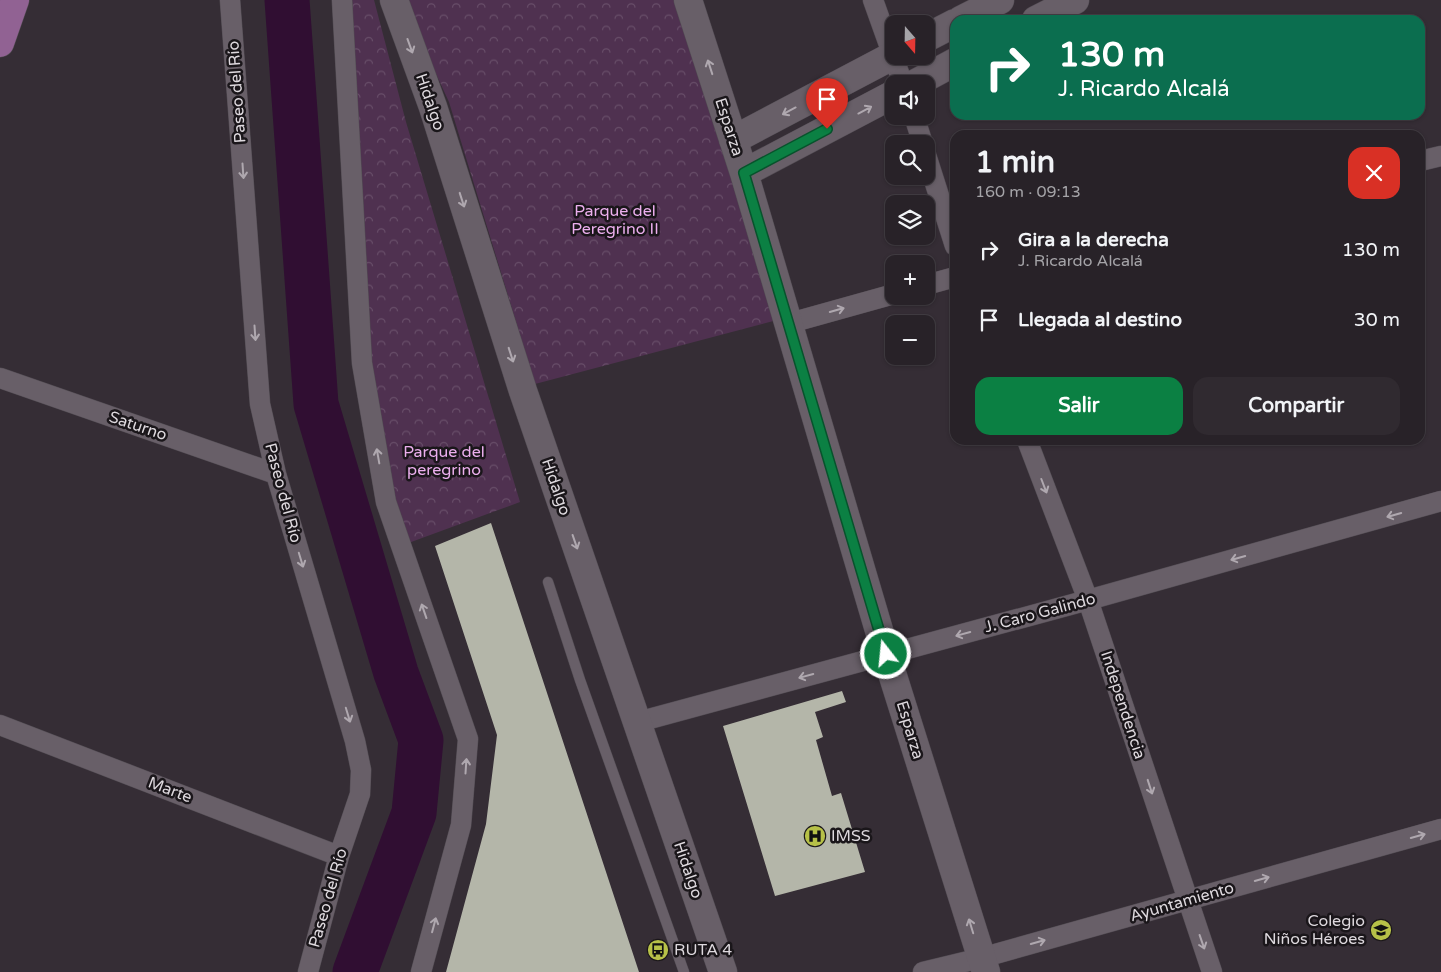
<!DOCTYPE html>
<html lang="es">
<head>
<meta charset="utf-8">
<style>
  body { margin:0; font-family:"Varela Round",sans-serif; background:#302a30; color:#f1f3f6; height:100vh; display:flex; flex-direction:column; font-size:19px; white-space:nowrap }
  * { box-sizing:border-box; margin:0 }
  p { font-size:16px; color:#a5a4a8 }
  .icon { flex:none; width:28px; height:28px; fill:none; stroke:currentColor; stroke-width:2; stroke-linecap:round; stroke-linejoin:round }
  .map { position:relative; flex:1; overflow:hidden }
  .panel { position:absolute; left:950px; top:130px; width:475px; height:315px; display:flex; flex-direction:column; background:#282228; border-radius:15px; box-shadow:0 1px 4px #0004,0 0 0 1px #443f45 }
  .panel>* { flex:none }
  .hud { position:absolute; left:950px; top:15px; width:475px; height:105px; border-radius:15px; box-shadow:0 1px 4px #0004,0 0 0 1px #443f45; background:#0b6e4f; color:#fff; overflow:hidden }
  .needle { width:32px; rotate:160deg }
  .controls { position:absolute; left:885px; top:15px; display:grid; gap:10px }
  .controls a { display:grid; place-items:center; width:50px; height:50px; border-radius:10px; background:#282228; box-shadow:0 1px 4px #0004,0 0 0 1px #443f45; font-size:25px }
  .pin { position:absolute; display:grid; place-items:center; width:42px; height:42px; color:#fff; margin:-51px -21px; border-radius:50% 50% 50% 0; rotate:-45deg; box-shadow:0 0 5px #0007 }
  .pin .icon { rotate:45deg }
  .me { position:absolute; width:55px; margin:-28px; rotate:344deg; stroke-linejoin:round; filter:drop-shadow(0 0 4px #0008) }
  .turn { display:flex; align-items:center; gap:18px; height:105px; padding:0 25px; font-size:22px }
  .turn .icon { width:65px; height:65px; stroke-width:2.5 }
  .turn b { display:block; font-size:35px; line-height:42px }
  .round { display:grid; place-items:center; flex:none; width:52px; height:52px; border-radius:15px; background:#302a30 }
  .summary { display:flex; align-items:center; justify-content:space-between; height:85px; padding:0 25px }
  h1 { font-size:30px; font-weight:700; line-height:38px }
  .button { display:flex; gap:10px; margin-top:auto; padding:10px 25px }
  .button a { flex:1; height:58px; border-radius:15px; background:#0b8043; color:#fff; font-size:20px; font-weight:700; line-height:58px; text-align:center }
  .button a+a { background:#302a30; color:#f1f3f6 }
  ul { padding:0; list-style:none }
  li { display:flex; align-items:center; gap:15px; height:70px; padding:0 25px }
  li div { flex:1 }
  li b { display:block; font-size:19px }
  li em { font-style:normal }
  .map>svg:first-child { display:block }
  .park { fill:url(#park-crowns) }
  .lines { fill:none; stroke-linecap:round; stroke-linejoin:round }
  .river { stroke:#300e32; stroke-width:45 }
  .building { fill:#b4b6a9 }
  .lane-casing { stroke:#524c53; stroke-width:11 }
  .street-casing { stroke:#524c53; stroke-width:21 }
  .secondary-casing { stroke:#524c53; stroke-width:29 }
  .primary-casing { stroke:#524c53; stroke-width:29 }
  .lane { stroke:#685f68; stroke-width:10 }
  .street { stroke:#685f68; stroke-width:20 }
  .secondary { stroke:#685f68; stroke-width:28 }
  .primary { stroke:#916293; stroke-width:28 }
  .oneway { stroke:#afa8af }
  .route-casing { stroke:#07532c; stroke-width:12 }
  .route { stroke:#0b8043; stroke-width:9 }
  .labels { text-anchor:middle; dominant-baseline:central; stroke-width:5; stroke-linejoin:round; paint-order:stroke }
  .street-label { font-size:16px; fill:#ded9de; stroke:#1a161a }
  .park-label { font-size:16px; fill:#ecafee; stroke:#1a161a }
  .poi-label { font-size:16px; fill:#ded9de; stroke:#1a161a; text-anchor:start }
</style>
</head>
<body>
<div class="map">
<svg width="1441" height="972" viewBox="0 0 1441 972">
  <defs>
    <pattern id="park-crowns" width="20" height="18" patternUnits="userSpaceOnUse" patternTransform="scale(1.25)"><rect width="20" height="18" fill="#4f3150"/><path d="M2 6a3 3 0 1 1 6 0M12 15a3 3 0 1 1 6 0" fill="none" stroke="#684e69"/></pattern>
  </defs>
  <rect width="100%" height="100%" fill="#352d35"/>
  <!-- park -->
  <path class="park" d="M345,0H374L406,122L520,502L403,545L364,338Z
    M402,0H674L777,320L535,384L449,102Z"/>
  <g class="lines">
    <!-- river -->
    <path class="river" d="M287,0L316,404L396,673L421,740L414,813L355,972"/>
  </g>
  <!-- building -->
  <path class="building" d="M491,523L639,972H446L486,824L497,735L435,546Z
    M842,691L846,702L815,712L823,737L816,740L832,796L841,793L865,872L775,896L723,726Z"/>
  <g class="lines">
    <!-- lane casing -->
    <g class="lane-casing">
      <path id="lane" d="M548,582L580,680L684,972"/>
    </g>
    <!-- street casing -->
    <g class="street-casing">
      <path id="street" d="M230,0L260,404L276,474L355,741L361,770L360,794L339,856L308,972
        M342,0L362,363L386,502L468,739L461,825L421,972
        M873,0L903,84
        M914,116L923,144
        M926,155L955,246
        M1420,161L1441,156
        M926,285L955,277
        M790,323L894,294
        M0,378L276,474
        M1027,440L1088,600L1212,972
        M638,722L1088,600L1441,501
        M0,725L339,856
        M923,972L981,958L1441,829"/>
    </g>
    <!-- secondary casing -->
    <g class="secondary-casing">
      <path id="secondary" d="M394,0L433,107L523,391L723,972
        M688,0L744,173L886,654L986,972
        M961,20L1000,0
        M1036,20L1075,0
        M926,38L955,23
        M914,84L955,62
        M733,140L894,55
        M744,173L894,94"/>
    </g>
    <!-- primary casing -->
    <g class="primary-casing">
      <path id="primary" d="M0,43L15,0"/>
    </g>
    <!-- lane -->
    <use href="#lane" class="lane"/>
    <!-- street -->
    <use href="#street" class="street"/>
    <!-- secondary -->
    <use href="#secondary" class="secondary"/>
    <!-- primary -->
    <use href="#primary" class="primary"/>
  </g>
  <!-- one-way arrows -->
  <defs><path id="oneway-shaft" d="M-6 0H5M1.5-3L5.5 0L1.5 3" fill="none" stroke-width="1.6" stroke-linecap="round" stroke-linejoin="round" transform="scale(1.25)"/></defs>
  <g class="oneway">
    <use href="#oneway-shaft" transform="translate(410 46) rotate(70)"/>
    <use href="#oneway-shaft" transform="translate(710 67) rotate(-108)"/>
    <use href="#oneway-shaft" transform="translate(865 110) rotate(-28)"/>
    <use href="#oneway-shaft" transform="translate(789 111) rotate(152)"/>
    <use href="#oneway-shaft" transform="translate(243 171) rotate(86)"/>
    <use href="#oneway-shaft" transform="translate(462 200) rotate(72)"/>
    <use href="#oneway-shaft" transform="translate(837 310) rotate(-16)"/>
    <use href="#oneway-shaft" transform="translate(255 333) rotate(86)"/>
    <use href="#oneway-shaft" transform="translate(511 355) rotate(72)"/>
    <use href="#oneway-shaft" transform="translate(378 456) rotate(-100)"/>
    <use href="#oneway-shaft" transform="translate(1044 486) rotate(69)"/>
    <use href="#oneway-shaft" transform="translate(1394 515) rotate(164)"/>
    <use href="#oneway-shaft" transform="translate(575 542) rotate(71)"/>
    <use href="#oneway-shaft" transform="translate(1238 558) rotate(164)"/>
    <use href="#oneway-shaft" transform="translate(301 560) rotate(73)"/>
    <use href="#oneway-shaft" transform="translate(424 611) rotate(-109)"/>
    <use href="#oneway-shaft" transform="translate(963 634) rotate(165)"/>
    <use href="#oneway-shaft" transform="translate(806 676) rotate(165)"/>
    <use href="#oneway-shaft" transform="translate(348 715) rotate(73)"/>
    <use href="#oneway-shaft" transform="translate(466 766) rotate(-86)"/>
    <use href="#oneway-shaft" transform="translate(1150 787) rotate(72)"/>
    <use href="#oneway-shaft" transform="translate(1418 836) rotate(-16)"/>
    <use href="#oneway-shaft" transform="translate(1262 879) rotate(-16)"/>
    <use href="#oneway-shaft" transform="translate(434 925) rotate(-75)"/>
    <use href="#oneway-shaft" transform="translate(971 926) rotate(-107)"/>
    <use href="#oneway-shaft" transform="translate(1038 942) rotate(-16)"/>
    <use href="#oneway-shaft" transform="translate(1202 942) rotate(71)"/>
  </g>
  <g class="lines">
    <!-- route casing -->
    <g class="route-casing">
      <path id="route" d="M827,129L744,173L886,654"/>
    </g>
    <!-- route -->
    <use href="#route" class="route"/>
  </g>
  <!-- icons -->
  <defs>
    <g id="hospital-disc" transform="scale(1.125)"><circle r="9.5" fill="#b7c148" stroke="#1a161a"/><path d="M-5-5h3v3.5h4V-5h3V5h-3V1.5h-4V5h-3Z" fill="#111"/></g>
    <g id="school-disc" transform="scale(1.125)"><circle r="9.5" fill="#b7c148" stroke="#1a161a"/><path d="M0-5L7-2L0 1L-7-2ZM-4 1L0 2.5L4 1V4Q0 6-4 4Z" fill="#111"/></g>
    <g id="bus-disc" transform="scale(1.125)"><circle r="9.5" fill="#b7c148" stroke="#1a161a"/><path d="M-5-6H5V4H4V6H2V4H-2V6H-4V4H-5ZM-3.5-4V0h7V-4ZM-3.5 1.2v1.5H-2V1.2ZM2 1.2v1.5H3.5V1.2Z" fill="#111"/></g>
  </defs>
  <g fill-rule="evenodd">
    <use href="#hospital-disc" x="815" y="836"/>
    <use href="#school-disc" x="1381" y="930"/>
    <use href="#bus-disc" x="658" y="950"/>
  </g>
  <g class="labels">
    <!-- street labels -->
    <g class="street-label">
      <text transform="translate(237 92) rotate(-94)">Paseo del Río</text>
      <text transform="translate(430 102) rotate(71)">Hidalgo</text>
      <text transform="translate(729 127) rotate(72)">Esparza</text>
      <text transform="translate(138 426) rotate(19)">Saturno</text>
      <text transform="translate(556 487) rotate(71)">Hidalgo</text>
      <text transform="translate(283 493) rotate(75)">Paseo del Río</text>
      <text transform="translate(1040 613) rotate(-15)">J. Caro Galindo</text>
      <text transform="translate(1123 705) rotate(72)">Independencia</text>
      <text transform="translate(910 730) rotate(73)">Esparza</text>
      <text transform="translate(170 790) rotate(21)">Marte</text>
      <text transform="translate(688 870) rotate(71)">Hidalgo</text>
      <text transform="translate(328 898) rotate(-74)">Paseo del Río</text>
      <text transform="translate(1182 902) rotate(-16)">Ayuntamiento</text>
    </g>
    <!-- park labels -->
    <g class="park-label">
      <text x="615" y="211">Parque del<tspan x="615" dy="18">Peregrino II</tspan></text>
      <text x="444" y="452">Parque del<tspan x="444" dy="18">peregrino</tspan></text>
    </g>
    <!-- poi labels -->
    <g class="poi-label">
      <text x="831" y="836">IMSS</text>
      <text x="1365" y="921" text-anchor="end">Colegio<tspan x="1365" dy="18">Niños Héroes</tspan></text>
      <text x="674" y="950">RUTA 4</text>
    </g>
  </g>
</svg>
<div class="controls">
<a><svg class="needle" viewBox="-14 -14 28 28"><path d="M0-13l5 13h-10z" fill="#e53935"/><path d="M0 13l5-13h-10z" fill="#a5a4a8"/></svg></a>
<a><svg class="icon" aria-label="sound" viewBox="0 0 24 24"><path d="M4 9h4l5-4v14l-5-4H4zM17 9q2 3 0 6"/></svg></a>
<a><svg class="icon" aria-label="search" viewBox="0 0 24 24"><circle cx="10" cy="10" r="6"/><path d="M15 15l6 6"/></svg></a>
<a><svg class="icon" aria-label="layers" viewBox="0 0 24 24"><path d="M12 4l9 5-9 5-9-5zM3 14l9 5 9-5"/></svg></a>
<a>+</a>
<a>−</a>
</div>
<div class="pin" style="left:827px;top:129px;background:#d93025"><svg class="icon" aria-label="arrive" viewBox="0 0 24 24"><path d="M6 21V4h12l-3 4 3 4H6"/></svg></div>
<svg class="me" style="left:886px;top:654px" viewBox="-20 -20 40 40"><circle r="17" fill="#0b8043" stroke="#fff" stroke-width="3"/><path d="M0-11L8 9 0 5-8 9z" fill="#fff"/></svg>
<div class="hud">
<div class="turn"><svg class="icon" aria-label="right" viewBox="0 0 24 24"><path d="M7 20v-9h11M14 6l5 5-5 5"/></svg><div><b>130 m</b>J. Ricardo Alcalá</div></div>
</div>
<section class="panel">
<div class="summary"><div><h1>1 min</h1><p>160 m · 09:13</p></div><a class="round" style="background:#d93025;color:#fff"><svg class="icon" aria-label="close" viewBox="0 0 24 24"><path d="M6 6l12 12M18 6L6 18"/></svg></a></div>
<ul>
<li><svg class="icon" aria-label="right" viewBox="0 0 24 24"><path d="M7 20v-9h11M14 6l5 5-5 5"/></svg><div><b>Gira a la derecha</b><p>J. Ricardo Alcalá</p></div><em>130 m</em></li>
<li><svg class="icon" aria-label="arrive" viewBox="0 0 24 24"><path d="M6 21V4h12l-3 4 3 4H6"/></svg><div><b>Llegada al destino</b></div><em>30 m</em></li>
</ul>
<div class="button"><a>Salir</a><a>Compartir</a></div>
</section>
</div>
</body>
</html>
